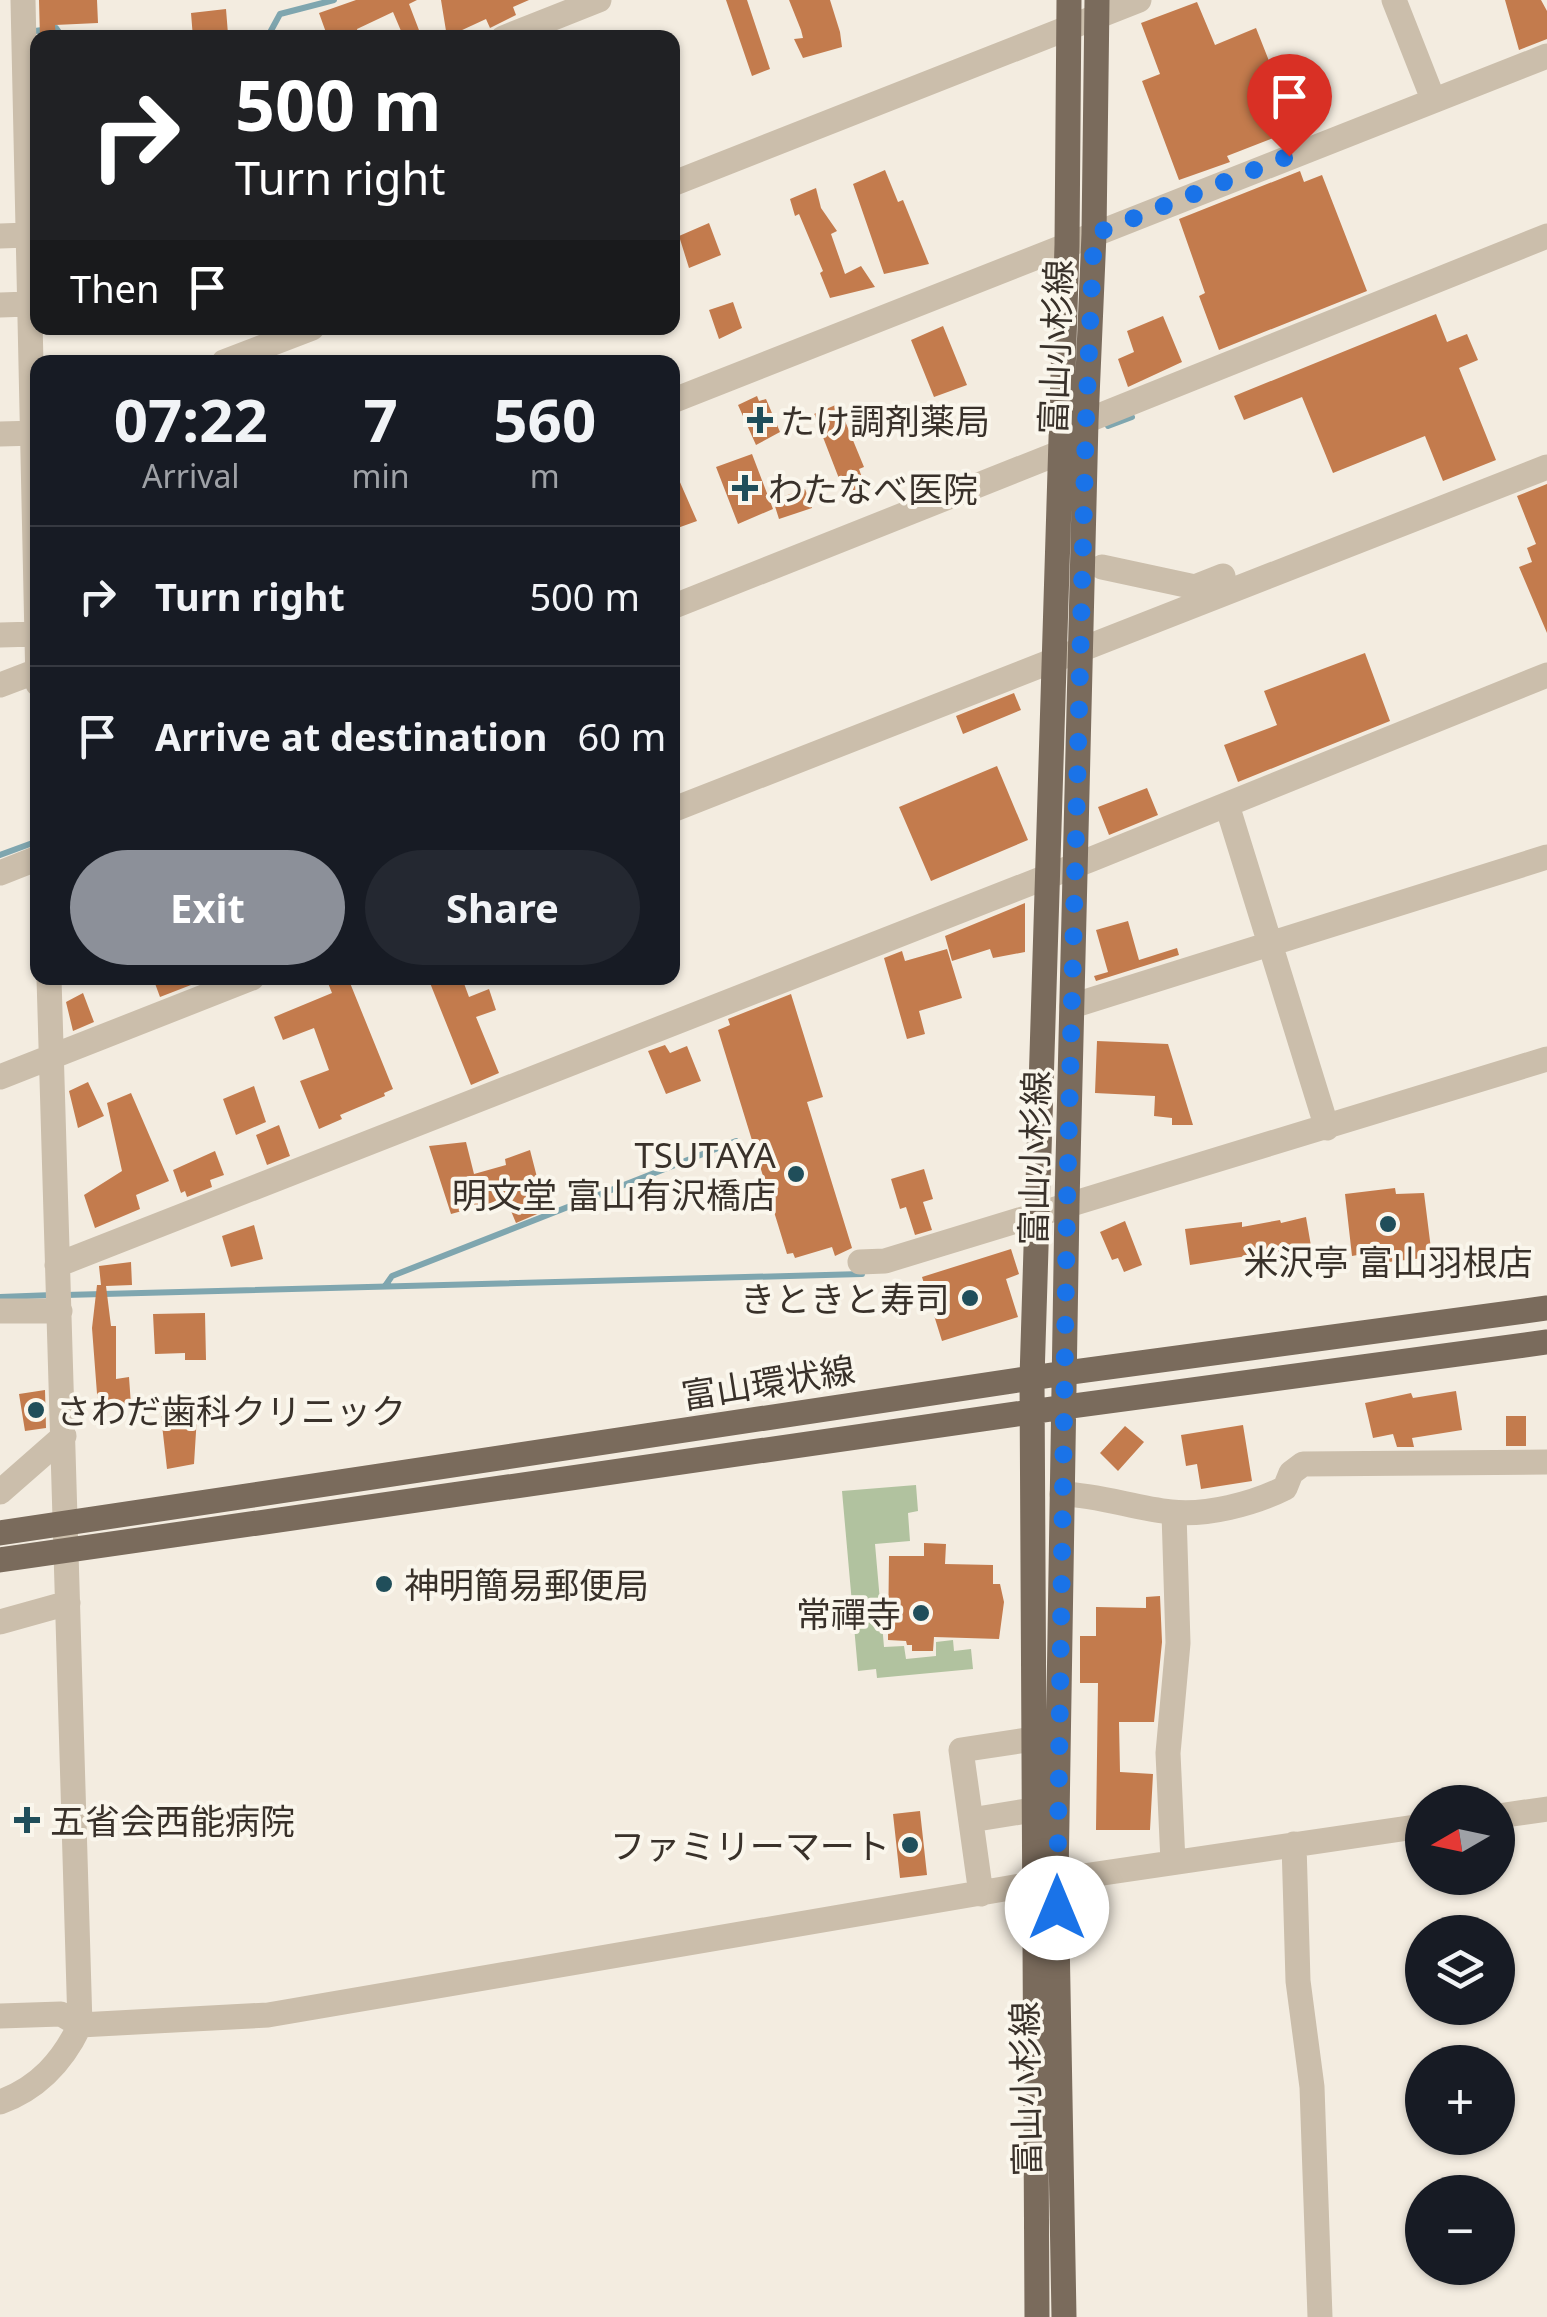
<!DOCTYPE html>
<html lang="en">
<head>
<meta charset="utf-8">
<style>
  body { margin:0; font-family:"Noto Sans","Noto Sans JP",sans-serif; background:#242831; color:#f1f3f6; height:100vh; display:flex; flex-direction:column; font-size:38px; white-space:nowrap }
  * { box-sizing:border-box; margin:0 }
  p { font-size:32px; color:#9ea1a6 }
  .icon { flex:none; width:55px; height:55px; fill:none; stroke:currentColor; stroke-width:2; stroke-linecap:round; stroke-linejoin:round }
  .map { position:relative; flex:1; overflow:hidden }
  .details { position:absolute; left:30px; top:355px; width:650px; height:630px; display:flex; flex-direction:column; background:#171b24; border-radius:20px; box-shadow:0 2px 8px #0004 }
  .details>* { flex:none }
  .top-card { position:absolute; left:30px; top:30px; width:650px; height:305px; border-radius:20px; box-shadow:0 2px 8px #0004; background:#202124; color:#fff; overflow:hidden }
  .needle { width:65px; rotate:261deg }
  .fabs { position:absolute; left:1405px; top:1785px; display:grid; gap:20px }
  .fabs a { display:grid; place-items:center; width:110px; height:110px; border-radius:50%; background:#171b24; box-shadow:0 2px 8px #0004; font-size:50px }
  .pin { position:absolute; display:grid; place-items:center; width:85px; height:85px; color:#fff; margin:-102px -42px; border-radius:50% 50% 50% 0; rotate:-45deg; box-shadow:0 0 10px #0007 }
  .pin .icon { rotate:45deg }
  .me { position:absolute; width:110px; margin:-55px; rotate:0deg; stroke-linejoin:round; filter:drop-shadow(0 0 8px #0008) }
  .turn { display:flex; align-items:center; gap:35px; height:210px; padding:0 40px; font-size:45px }
  .turn .icon { width:130px; height:130px; stroke-width:2.5 }
  .turn b { display:block; font-size:70px; line-height:85px }
  .then { display:flex; align-items:center; height:95px; padding:0 40px; background:#0003; gap:20px; font-size:38px }
  .eta { display:flex; justify-content:space-evenly; align-items:center; height:170px; text-align:center }
  .eta b { font-size:60px; font-weight:700; line-height:70px }
  .action { display:flex; gap:20px; margin-top:auto; padding:20px 40px }
  .action a { flex:1; height:115px; border-radius:60px; background:#8c9099; color:#fff; font-size:40px; font-weight:700; line-height:115px; text-align:center }
  .action a+a { background:#242831; color:#f1f3f6 }
  ul { padding:0; list-style:none }
  li { display:flex; align-items:center; gap:30px; height:140px; padding:0 40px; border-top:2px solid #363941 }
  li div { flex:1 }
  li b { display:block; font-size:38px }
  li em { font-style:normal }
  .map>svg:first-child { display:block }
  .green { fill:#b1c29f }
  .lines { fill:none; stroke-linecap:round; stroke-linejoin:round }
  .stream { stroke:#7fa6af; stroke-width:6 }
  .building { fill:#c37b4d }
  .minor { stroke:#cbbeab; stroke-width:25 }
  .major { stroke:#7a6b5c; stroke-width:25 }
  .route { stroke:#1a73e8; stroke-width:18; stroke-dasharray:0 32.4 }
  .poi-dot { fill:#204e5a; stroke:#faf6ec; stroke-width:4 }
  .labels { text-anchor:middle; dominant-baseline:central; stroke-width:8; stroke-linejoin:round; paint-order:stroke }
  .street-label { font-size:35px; fill:#39312a; stroke:#faf6ec }
  .poi-label { font-size:35px; fill:#39312a; stroke:#faf6ec; text-anchor:start }
</style>
</head>
<body>
<div class="map">
<svg width="1547" height="2317" viewBox="0 0 1547 2317">
  <rect width="100%" height="100%" fill="#f3ece0"/>
  <!-- green -->
  <path class="green" d="M916,1485L918,1511L908,1513L910,1541L875,1544L884,1647L904,1646L906,1659L936,1656V1642L953,1640L954,1651L971,1649L973,1669L877,1678L876,1669L858,1671L842,1491Z"/>
  <g class="lines">
    <!-- stream -->
    <path class="stream" d="M35,31L56,28L63,38
      M267,38L280,14L334,0
      M1108,426L1132,417
      M0,855L38,841
      M385,1286L392,1276L736,1141
      M65,1295L862,1274
      M0,1297L53,1295"/>
  </g>
  <!-- building -->
  <path class="building" d="M39,0H97L98,23L55,25L56,38H40Z
    M356,0H417L409,4L422,38H404L393,12L357,29L358,35L328,38L319,13Z
    M441,0H529L513,7L516,15L490,28L486,19L447,37Z
    M726,0H747L770,69L752,76Z
    M789,0H830L840,32L842,47L803,58L794,39L803,38L801,30Z
    M1505,0H1541L1547,11V39L1519,50Z
    M1197,2L1215,45L1256,28L1296,129L1227,156L1230,162L1179,180L1142,81L1160,74L1141,23Z
    M226,9L228,34L193,38L191,13Z
    M885,170L898,202L903,200L929,264L884,274L853,184Z
    M1300,171L1304,182L1322,175L1367,291L1219,350L1199,296L1205,293L1179,219Z
    M816,188L821,208L837,231L831,234L845,274L861,266L875,287L830,298L820,273L823,271L799,214L795,216L790,199Z
    M709,223L721,255L689,268L679,236Z
    M733,302L742,328L719,339L709,310Z
    M1436,314L1447,342L1467,334L1478,360L1459,368L1496,460L1443,481L1425,436L1333,473L1302,397L1244,420L1234,396Z
    M1163,316L1182,362L1128,387L1118,359L1134,352L1127,331Z
    M943,326L967,385L934,397L911,340Z
    M757,396L759,401L766,399L780,432L756,445L738,405Z
    M838,404L864,467L859,469L865,486L845,494L814,414Z
    M752,454L773,509L738,524L716,467Z
    M672,464L697,521L672,530Z
    M1547,484V633L1519,567L1532,562L1527,548L1536,544L1517,496Z
    M805,489L812,508L779,519L773,500Z
    M1365,653L1390,721L1238,782L1224,745L1277,725L1264,691Z
    M1014,693L1021,710L963,734L956,716Z
    M997,766L1028,840L931,881L899,807Z
    M1147,788L1158,815L1109,835L1098,807Z
    M1025,903V952L993,958L990,949L952,961L945,936Z
    M1128,921L1139,960L1177,948L1179,955L1096,981L1094,976L1108,972L1096,930Z
    M947,949L962,998L919,1011L925,1034L907,1039L884,958L902,951L905,961Z
    M153,978H209L160,997Z
    M326,978H348L393,1089L384,1093L385,1096L340,1115L342,1119L319,1129L300,1081L329,1070L314,1028L283,1040L274,1017L332,993Z
    M445,978H462L469,997L489,989L496,1010L476,1017L499,1073L471,1085L430,983Z
    M83,993L94,1022L73,1031L66,1002Z
    M791,994L823,1097L807,1102L852,1248L835,1256L832,1247L795,1258L793,1253L787,1254L718,1030L730,1025L728,1019Z
    M1097,1041L1168,1044L1193,1125H1172V1118L1154,1116L1155,1096L1095,1093Z
    M665,1045L670,1053L687,1046L701,1081L666,1094L648,1051Z
    M88,1082L104,1116L78,1128L69,1091Z
    M254,1086L266,1122L236,1135L223,1099Z
    M131,1093L169,1181L136,1195L140,1209L95,1228L84,1195L122,1171L107,1103Z
    M279,1125L290,1156L267,1165L256,1135Z
    M466,1142L474,1174L506,1165L505,1159L530,1150L539,1185L552,1192L542,1212L516,1223L506,1199L451,1214L429,1146Z
    M215,1151L224,1175L210,1180L212,1187L187,1197L185,1191L181,1193L173,1170Z
    M924,1169L933,1199L923,1202L932,1230L915,1235L906,1207L900,1209L891,1179Z
    M1395,1188L1396,1194L1424,1193L1432,1257L1371,1264L1369,1253L1352,1256L1345,1194Z
    M1306,1217L1311,1246L1190,1265L1185,1229L1242,1222V1227L1280,1220L1281,1223Z
    M1125,1221L1142,1265L1124,1272L1118,1258L1112,1260L1100,1232Z
    M254,1225L263,1259L231,1267L222,1236Z
    M1011,1249L1019,1274L1006,1279L1018,1317L942,1341L922,1277Z
    M131,1262L132,1285L106,1286L111,1326H116V1379L129,1377L131,1405L98,1407L92,1328L97,1285H101L99,1266Z
    M205,1313L206,1360H185V1353L155,1354L153,1314Z
    M45,1390L46,1428L25,1431L19,1394Z
    M1456,1391L1462,1430L1412,1438L1414,1447H1397L1393,1434L1373,1438L1365,1403L1411,1393L1413,1398Z
    M161,1416H197L194,1464L167,1469Z
    M1506,1416H1526V1446H1506Z
    M1243,1425L1252,1481L1201,1489L1197,1464L1186,1466L1181,1435Z
    M1125,1426L1144,1442L1118,1471L1100,1453Z
    M924,1543L946,1544L945,1564L993,1565V1584H1000L1004,1602L999,1639L934,1637L933,1651H912V1645H907L906,1641L888,1640L889,1556H924Z
    M1160,1596L1162,1642L1154,1722H1119L1120,1772L1153,1774L1150,1830H1096L1098,1683H1080V1636H1096V1607L1146,1608V1597Z
    M920,1811L927,1875L900,1878L893,1814Z"/>
  <g class="lines">
    <!-- minor -->
    <path class="minor" d="M23,0L38,684
      M1394,0L1433,99
      M503,38L599,0
      M672,184L1139,0
      M0,236L28,235
      M0,305L29,304
      M224,362L312,328
      M672,401L1547,56
      M1086,421L1547,236
      M0,434L38,433
      M1102,567L1195,587L1223,576
      M672,607L1059,453
      M0,635L36,634
      M0,685L37,671
      M1227,805L1327,1128
      M672,810L1547,467
      M0,873L38,858
      M49,978L80,2025
      M1072,1006L1547,857
      M0,1077L252,978
      M860,1262L885,1261L1547,1059
      M57,1265L1092,859L1547,675
      M0,1311H60
      M0,1492L64,1436
      M1062,1494C1099,1495 1134,1508 1171,1512C1206,1516 1253,1504 1285,1488L1291,1473L1303,1464L1547,1462
      M0,1622L68,1603
      M1498,1816L1547,1809
      M971,1820L1033,1810
      M1294,1844L1298,1981L1312,2087L1320,2317
      M1173,1862L1168,1753L1178,1643L1174,1513
      M981,1894L961,1750L1033,1739
      M0,2016L61,2014L80,2025
      M0,2102C39,2088 63,2061 80,2025L268,2015L1056,1880L1422,1826"/>
    <!-- major -->
    <path class="major" d="M0,1533L1065,1373L1547,1308
      M0,1560L1065,1407L1547,1342
      M1037,2317L1032,1378L1067,245L1069,0
      M1064,2317L1056,1880L1067,1204L1086,421L1094,234L1097,0"/>
  </g>
  <g class="lines">
    <!-- route -->
    <path class="route" d="M1057,1908L1067,1204L1086,421L1094,234L1289,156"/>
  </g>
  <!-- markers -->
  <g class="poi-dot">
    <path d="M755 405h10v10h10v10h-10v10h-10v-10h-10v-10h10z"/>
    <path d="M740 473h10v10h10v10h-10v10h-10v-10h-10v-10h10z"/>
    <circle cx="796" cy="1174" r="10"/>
    <circle cx="1388" cy="1224" r="10"/>
    <circle cx="970" cy="1298" r="10"/>
    <circle cx="36" cy="1410" r="10"/>
    <circle cx="384" cy="1584" r="10"/>
    <circle cx="921" cy="1613" r="10"/>
    <path d="M22 1805h10v10h10v10h-10v10h-10v-10h-10v-10h10z"/>
    <circle cx="910" cy="1845" r="10"/>
  </g>
  <g class="labels">
    <!-- street labels -->
    <g class="street-label">
      <text transform="translate(1055 347) rotate(-88)">富山小杉線</text>
      <text transform="translate(1034 1158) rotate(-89)">富山小杉線</text>
      <text transform="translate(768 1382) rotate(-9)">富山環状線</text>
      <text transform="translate(1025 2089) rotate(-91)">富山小杉線</text>
    </g>
    <!-- poi labels -->
    <g class="poi-label">
      <text x="780" y="420">たけ調剤薬局</text>
      <text x="768" y="488">わたなべ医院</text>
      <text x="776" y="1154" text-anchor="end">TSUTAYA<tspan x="776" dy="40">明文堂 富山有沢橋店</tspan></text>
      <text x="1388" y="1261" text-anchor="middle">米沢亭 富山羽根店</text>
      <text x="950" y="1298" text-anchor="end">きときと寿司</text>
      <text x="56" y="1410">さわだ歯科クリニック</text>
      <text x="404" y="1584">神明簡易郵便局</text>
      <text x="901" y="1613" text-anchor="end">常禪寺</text>
      <text x="50" y="1820">五省会西能病院</text>
      <text x="890" y="1845" text-anchor="end">ファミリーマート</text>
    </g>
  </g>
</svg>
<div class="fabs">
<a><svg class="needle" viewBox="-14 -14 28 28"><path d="M0-13l5 13h-10z" fill="#e53935"/><path d="M0 13l5-13h-10z" fill="#9ea1a6"/></svg></a>
<a><svg class="icon" aria-label="layers" viewBox="0 0 24 24"><path d="M12 4l9 5-9 5-9-5zM3 14l9 5 9-5"/></svg></a>
<a>+</a>
<a>−</a>
</div>
<div class="pin" style="left:1289px;top:156px;background:#d93025"><svg class="icon" aria-label="arrive" viewBox="0 0 24 24"><path d="M6 21V4h12l-3 4 3 4H6"/></svg></div>
<svg class="me" style="left:1057px;top:1908px" viewBox="-20 -20 40 40"><circle r="19" fill="#fff"/><path d="M0-13L10 11 0 6-10 11z" fill="#1a73e8"/></svg>
<div class="top-card">
<div class="turn"><svg class="icon" aria-label="right" viewBox="0 0 24 24"><path d="M7 20v-9h11M14 6l5 5-5 5"/></svg><div><b>500 m</b>Turn right</div></div>
<div class="then">Then<svg class="icon" aria-label="arrive" viewBox="0 0 24 24"><path d="M6 21V4h12l-3 4 3 4H6"/></svg></div>
</div>
<section class="details">
<div class="eta">
<div><b>07:22</b><p>Arrival</p></div>
<div><b>7</b><p>min</p></div>
<div><b>560</b><p>m</p></div>
</div>
<ul>
<li><svg class="icon" aria-label="right" viewBox="0 0 24 24"><path d="M7 20v-9h11M14 6l5 5-5 5"/></svg><div><b>Turn right</b></div><em>500 m</em></li>
<li><svg class="icon" aria-label="arrive" viewBox="0 0 24 24"><path d="M6 21V4h12l-3 4 3 4H6"/></svg><div><b>Arrive at destination</b></div><em>60 m</em></li>
</ul>
<div class="action"><a>Exit</a><a>Share</a></div>
</section>
</div>
</body>
</html>
